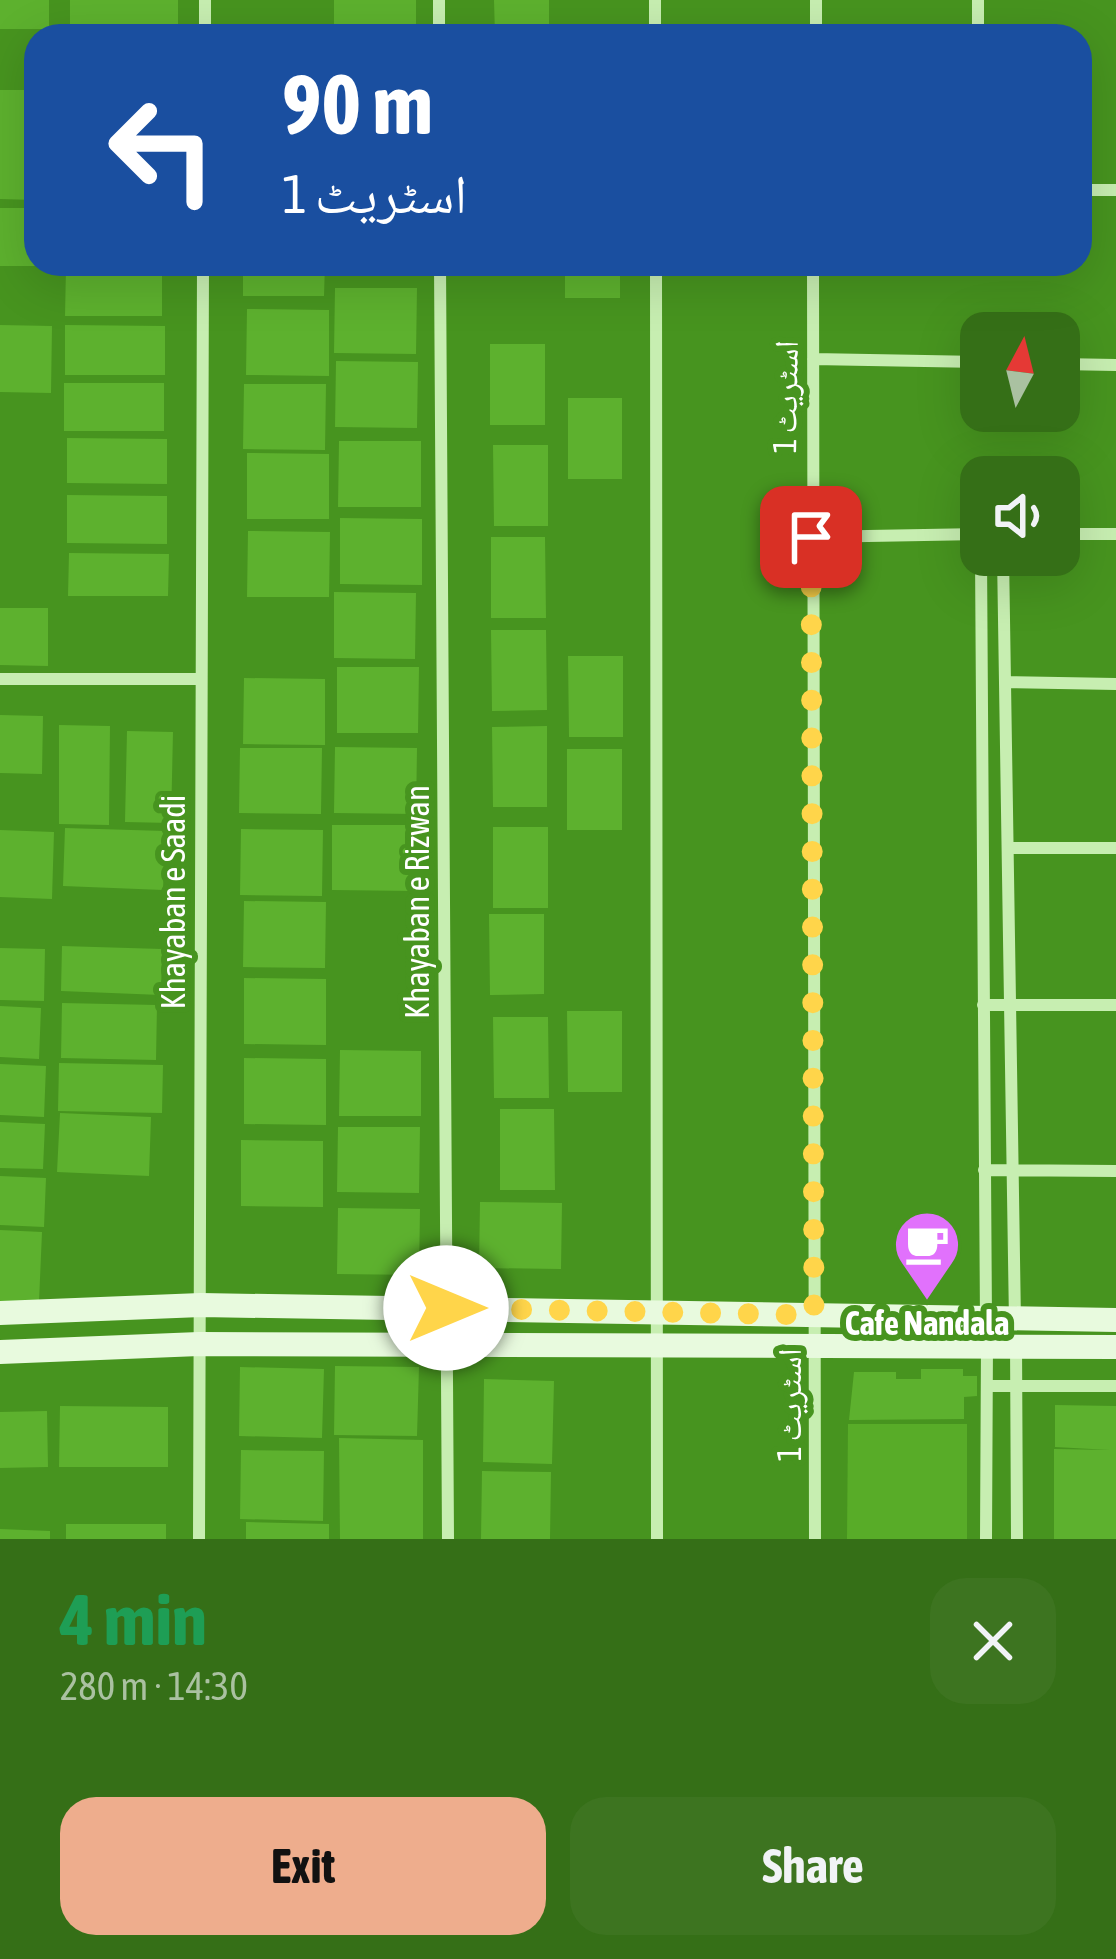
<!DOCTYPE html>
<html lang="en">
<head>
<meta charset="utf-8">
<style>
  body { margin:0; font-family:"Asap Condensed","Noto Naskh Arabic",sans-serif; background:#3d7420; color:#f1f3f6; height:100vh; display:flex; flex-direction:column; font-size:45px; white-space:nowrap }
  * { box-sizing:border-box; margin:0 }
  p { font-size:39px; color:#aac1a1 }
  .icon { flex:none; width:66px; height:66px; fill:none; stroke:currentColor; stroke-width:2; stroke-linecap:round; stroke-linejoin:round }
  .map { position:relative; height:1539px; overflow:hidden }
  .side { display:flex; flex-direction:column; background:#356f17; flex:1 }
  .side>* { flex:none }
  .banner { position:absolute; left:24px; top:24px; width:1068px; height:252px; border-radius:36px; box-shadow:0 12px 48px #0002; background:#1a4fa0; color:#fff; overflow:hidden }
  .needle { width:78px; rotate:7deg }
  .controls { position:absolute; left:960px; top:312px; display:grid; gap:24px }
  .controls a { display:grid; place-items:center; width:120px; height:120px; border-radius:24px; background:#356f17; box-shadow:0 12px 48px #0002; font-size:60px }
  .pin { position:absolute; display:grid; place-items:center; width:102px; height:102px; color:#fff; margin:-51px; border-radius:24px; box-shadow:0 6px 18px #0006 }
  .me { position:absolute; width:132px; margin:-66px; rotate:90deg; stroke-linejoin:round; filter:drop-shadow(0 0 9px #0008) }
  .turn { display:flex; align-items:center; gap:42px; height:252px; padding:0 60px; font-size:54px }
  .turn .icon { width:156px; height:156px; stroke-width:2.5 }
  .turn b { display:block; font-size:84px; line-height:102px }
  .round { display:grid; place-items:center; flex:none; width:126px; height:126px; border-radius:36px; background:#3d7420 }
  .headline { display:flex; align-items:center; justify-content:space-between; height:204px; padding:0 60px }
  h1 { font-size:72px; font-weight:700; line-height:90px; color:#1e9e55 }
  .primary-button { display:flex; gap:24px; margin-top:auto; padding:24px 60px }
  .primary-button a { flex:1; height:138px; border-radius:36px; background:#eead8d; color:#111; font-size:48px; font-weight:700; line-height:138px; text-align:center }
  .primary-button a+a { background:#3d7420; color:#f1f3f6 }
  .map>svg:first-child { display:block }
  .green { fill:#58ac28 }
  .building { fill:#5db12e }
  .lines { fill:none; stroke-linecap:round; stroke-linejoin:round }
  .street { stroke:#c7eeb1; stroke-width:12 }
  .secondary { stroke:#e8fade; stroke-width:24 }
  .route { stroke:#ffd54a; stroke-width:21; stroke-dasharray:0 37.8 }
  .labels { text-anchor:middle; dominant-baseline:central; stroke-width:12; stroke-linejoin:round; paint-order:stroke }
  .street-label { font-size:33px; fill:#fff; stroke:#47941f }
  .poi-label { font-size:33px; font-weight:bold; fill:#fff; stroke:#47941f }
</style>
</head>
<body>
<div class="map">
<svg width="1116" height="1539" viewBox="0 0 1116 1539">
  <rect width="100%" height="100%" fill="#47941f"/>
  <!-- green -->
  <path class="green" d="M848,1424H967V1539H847Z"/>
  <!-- building -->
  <path class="building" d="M0,0H49V29H0Z
    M70,0H178V24H70Z
    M334,0H416V36H334Z
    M494,0H549V36H495Z
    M0,90H36V200L0,199Z
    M0,208H36V266H0Z
    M243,264H325L324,296H243Z
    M565,264H620V298H565Z
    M66,267L162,268V316H65Z
    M335,288H417L416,354L334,353Z
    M247,309L329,310V376L246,375Z
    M0,325L52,326L51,393L0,392Z
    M65,325L165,326V375H65Z
    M490,344H545V425H490Z
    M336,361L418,362L417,428L335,427Z
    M64,383H164V431H64Z
    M244,384H326L325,450L243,449Z
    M568,398H622V479H568Z
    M67,438L167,439V484L67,483Z
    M339,441H421V507H338Z
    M493,445H548V526H494Z
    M247,453L329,454V519H247Z
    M67,495L167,496V544L67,543Z
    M340,518L422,519V585L340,584Z
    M248,531L330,532L329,597H247Z
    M491,537H545L546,618H491Z
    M69,553L169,554L168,596H68Z
    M334,592L416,593L415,659L334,658Z
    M0,608H48V666L0,665Z
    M491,630H546L547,710L492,711Z
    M568,656H623V737H569Z
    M337,667H419L418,733H337Z
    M244,678L325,679V745L243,744Z
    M0,715L43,716L42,774L0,773Z
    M59,725L110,726L109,825L59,824Z
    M547,726V807H493L492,727Z
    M127,731L173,732L171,823L125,822Z
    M335,747L417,748L416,814L334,813Z
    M240,748H322L321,814L239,813Z
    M567,749H622V830H567Z
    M332,825H414V891L332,890Z
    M493,827H548V908H493Z
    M65,828L165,831L163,890L63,886Z
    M241,829L323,830L322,896L240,895Z
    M0,830L54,832L52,899L0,897Z
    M244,901L326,902L325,968L243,967Z
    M489,914H544V994L490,995Z
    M62,946L162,949L161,995L61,991Z
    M0,948L45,949L44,1001L0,1000Z
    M244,978L326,979V1045L244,1044Z
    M62,1003L157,1005L156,1060L61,1058Z
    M0,1006L41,1008L39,1059L0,1057Z
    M567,1011H622V1092H568Z
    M493,1017H548L549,1098H494Z
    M340,1050L421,1051V1116H339Z
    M244,1058L326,1059V1125L244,1124Z
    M59,1063L163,1065L162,1113L58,1111Z
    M0,1064L46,1066L44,1117L0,1115Z
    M500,1109H554L555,1190H500Z
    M60,1113L151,1117L149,1176L57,1172Z
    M0,1122L45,1124L43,1169L0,1168Z
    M338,1127H420L419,1193L337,1192Z
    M241,1140L323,1141V1207L241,1206Z
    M0,1176L46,1178L44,1227L0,1225Z
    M480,1202L562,1203L561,1269L479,1268Z
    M338,1208L420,1209L419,1275L337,1274Z
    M0,1230L42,1232L39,1302L0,1301Z
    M335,1366L419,1367L417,1436L334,1435Z
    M240,1367L324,1369L322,1438L239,1436Z
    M921,1369H963V1376H977V1396L964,1397V1419L849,1420L854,1372H896V1379H921Z
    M484,1379L554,1381L552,1464L483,1462Z
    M1055,1405L1116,1406V1539H1054V1449L1110,1450L1055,1447Z
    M60,1406L168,1407V1467H59Z
    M47,1411L48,1467L0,1468V1412Z
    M339,1438L423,1440V1539H340Z
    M241,1450L324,1451L323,1521L240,1519Z
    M482,1471L551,1472L550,1539H481Z
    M246,1522L329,1524V1539H246Z
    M66,1524H166V1539H66Z
    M0,1529L50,1531V1539H0Z"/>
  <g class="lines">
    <!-- street -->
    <path class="street" d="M439,0V36
      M655,0V36
      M205,36V0
      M816,36V0
      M978,36V0
      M1080,190H1116
      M440,264L448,1539
      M656,264L657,1539
      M813,264L815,1539
      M813,359L981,362
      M1059,364L1116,365
      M1059,534H1116
      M811,537L981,534
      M981,555L986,1322
      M1003,555L1015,1322
      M0,679H200
      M1006,682L1116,684
      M1009,848H1116
      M983,1005H1116
      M984,1170L1116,1171
      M1016,1342L1017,1539
      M987,1386H1116
      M199,1539L203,264
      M986,1539L987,1342"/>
    <!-- secondary -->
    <path class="secondary" d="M0,1313L201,1305L1116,1320
      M0,1352L199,1344L1116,1347"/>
  </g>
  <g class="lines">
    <!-- route -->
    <path class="route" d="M446,1308L814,1315L811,537"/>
  </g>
  <!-- icons -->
  <defs>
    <g id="cafe-pin" transform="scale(3.45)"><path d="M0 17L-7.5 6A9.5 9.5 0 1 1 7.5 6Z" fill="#e171fc" stroke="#47941f"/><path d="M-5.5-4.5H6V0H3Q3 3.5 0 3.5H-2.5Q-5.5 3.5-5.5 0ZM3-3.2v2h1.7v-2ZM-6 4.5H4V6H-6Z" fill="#fff"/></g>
  </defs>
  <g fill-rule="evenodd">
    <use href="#cafe-pin" x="927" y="1244"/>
  </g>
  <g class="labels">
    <!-- street labels -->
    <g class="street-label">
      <text transform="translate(785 397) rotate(-89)">اسٹریٹ 1</text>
      <text transform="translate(173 902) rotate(-90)">Khayaban e Saadi</text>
      <text transform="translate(417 902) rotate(-90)">Khayaban e Rizwan</text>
      <text transform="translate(789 1405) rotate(-90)">اسٹریٹ 1</text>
    </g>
    <!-- poi labels -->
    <g class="poi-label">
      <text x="927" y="1323">Cafe Nandala</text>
    </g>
  </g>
</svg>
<div class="controls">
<a><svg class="needle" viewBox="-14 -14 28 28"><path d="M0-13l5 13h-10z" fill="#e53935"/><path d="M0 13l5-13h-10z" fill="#aac1a1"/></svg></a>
<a><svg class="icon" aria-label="sound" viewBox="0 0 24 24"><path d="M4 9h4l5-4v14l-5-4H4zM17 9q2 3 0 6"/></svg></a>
</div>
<div class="pin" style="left:811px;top:537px;background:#d93025"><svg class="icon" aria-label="arrive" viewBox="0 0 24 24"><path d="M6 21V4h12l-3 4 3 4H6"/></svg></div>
<svg class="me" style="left:446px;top:1308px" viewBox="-20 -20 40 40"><circle r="19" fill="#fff"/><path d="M0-13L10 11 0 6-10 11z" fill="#ffd54a"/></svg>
<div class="banner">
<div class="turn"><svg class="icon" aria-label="left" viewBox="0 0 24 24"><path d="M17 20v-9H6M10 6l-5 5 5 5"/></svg><div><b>90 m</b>اسٹریٹ 1</div></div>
</div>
</div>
<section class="side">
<div class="headline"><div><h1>4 min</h1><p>280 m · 14:30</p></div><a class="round"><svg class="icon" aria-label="close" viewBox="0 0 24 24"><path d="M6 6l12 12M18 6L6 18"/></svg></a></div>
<div class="primary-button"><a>Exit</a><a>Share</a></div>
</section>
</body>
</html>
